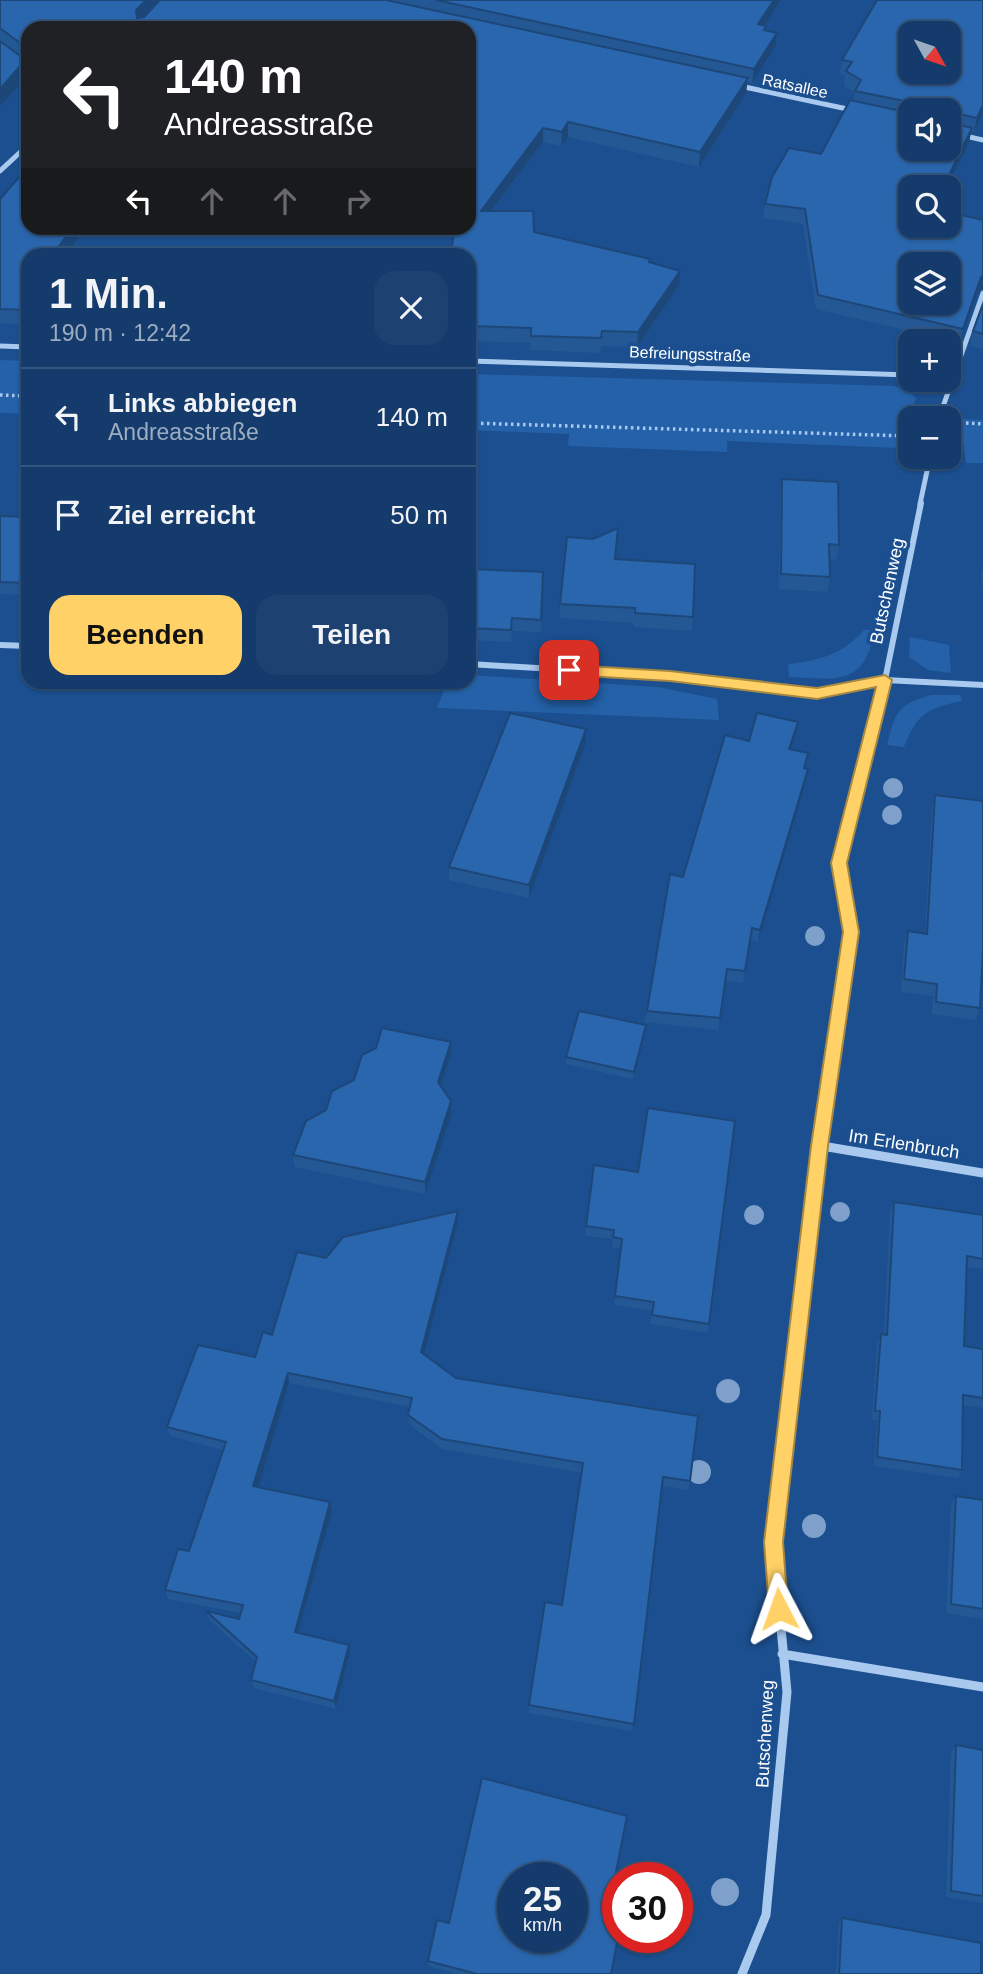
<!DOCTYPE html>
<html lang="de">
<head>
<meta charset="utf-8">
<style>
  body { margin:0; font-family:Arial,sans-serif; background:#1d4271; color:#f1f3f6; height:100vh; display:flex; flex-direction:column; font-size:26px; white-space:nowrap }
  * { box-sizing:border-box; margin:0 }
  p { font-size:23px; color:#9dadc1 }
  .icon { flex:none; width:38px; height:38px; fill:none; stroke:currentColor; stroke-width:2; stroke-linecap:round; stroke-linejoin:round }
  .map { position:relative; flex:1; overflow:hidden }
  .panel { position:absolute; left:21px; top:248px; width:455px; height:441px; display:flex; flex-direction:column; background:#143b6b; border-radius:21px; box-shadow:0 2px 5px #0004,0 0 0 2px #33557e }
  .panel>* { flex:none }
  .top-card { position:absolute; left:21px; top:21px; width:455px; height:214px; border-radius:21px; box-shadow:0 2px 5px #0004,0 0 0 2px #33557e; background:#202124; color:#fff; overflow:hidden }
  .needle { width:46px; rotate:130deg }
  .tools { position:absolute; left:898px; top:21px; display:grid; gap:14px }
  .tools a { display:grid; place-items:center; width:63px; height:63px; border-radius:14px; background:#143b6b; box-shadow:0 2px 5px #0004,0 0 0 2px #33557e; font-size:35px }
  .speed { position:absolute; left:497px; top:1862px; display:flex; gap:14px; font-size:35px; font-weight:700; text-align:center }
  .speed>* { display:grid; place-content:center; width:91px; height:91px; border-radius:50%; background:#143b6b; box-shadow:0 2px 5px #0004,0 0 0 2px #33557e; line-height:1 }
  .speed small { font-size:18px; font-weight:400 }
  .speed .limit { border:10px solid #d22; background:#fff; color:#111 }
  .pin { position:absolute; display:grid; place-items:center; width:60px; height:60px; color:#fff; margin:-30px; border-radius:14px; box-shadow:0 4px 10px #0006 }
  .me { position:absolute; width:77px; margin:-38px; rotate:356deg; stroke-linejoin:round; filter:drop-shadow(0 0 5px #0008) }
  .turn { display:flex; align-items:center; gap:24px; height:147px; padding:0 28px; font-size:32px }
  .turn .icon { width:91px; height:91px; stroke-width:2.5 }
  .turn b { display:block; font-size:49px; line-height:60px }
  .lanes { display:flex; align-items:center; height:66px; padding:0 28px; background:#0003; justify-content:center; gap:35px; direction:ltr }
  .lanes .off { opacity:.35 }
  .round { display:grid; place-items:center; flex:none; width:74px; height:74px; border-radius:21px; background:#1d4271 }
  .overview { display:flex; align-items:center; justify-content:space-between; height:119px; padding:0 28px }
  h1 { font-size:42px; font-weight:600; line-height:52px }
  .action { display:flex; gap:14px; margin-top:auto; padding:14px 28px }
  .action a { flex:1; height:80px; border-radius:21px; background:#ffd166; color:#111; font-size:28px; font-weight:600; line-height:80px; text-align:center }
  .action a+a { background:#1d4271; color:#f1f3f6 }
  ul { padding:0; list-style:none }
  li { display:flex; align-items:center; gap:21px; height:98px; padding:0 28px; border-top:2px solid #33557e }
  li div { flex:1 }
  li b { display:block; font-size:26px }
  li em { font-style:normal }
  .map>svg:first-child { display:block }
  .green { fill:#2461a8 }
  .lines { fill:none; stroke-linecap:round; stroke-linejoin:round }
  .path { stroke:#a9c9ee; stroke-width:3.5; stroke-dasharray:2.5 3.5; stroke-linecap:butt }
  .minor-far2 { stroke:#a9c9ee; stroke-width:5 }
  .minor-far1 { stroke:#a9c9ee; stroke-width:6 }
  .minor { stroke:#a9c9ee; stroke-width:9 }
  .tree { fill:#7ea0ca }
  .wall { fill:#245895; fill-rule:evenodd }
  .shaded-wall { fill:#1d4779 }
  .building { fill:#2a66ad; stroke:#1d4779; stroke-width:2; fill-rule:evenodd }
  .route { fill:#ffd166; stroke:#a68842; stroke-width:2 }
  .labels { text-anchor:middle; dominant-baseline:central; stroke-width:7; stroke-linejoin:round; paint-order:stroke }
  .far-street-label { font-size:16px; fill:#fff; stroke:#1b4f8f }
  .street-label { font-size:18px; fill:#fff; stroke:#1b4f8f }
</style>
</head>
<body>
<div class="map">
<svg width="983" height="1974" viewBox="0 0 983 1974">
  <rect width="100%" height="100%" fill="#1b4f8f"/>
  <!-- green -->
  <path class="green" d="M230,228H412L411,237Z
    M0,360L28,361V414L0,413Z
    M469,374L894,386L908,391L916,398L898,448L727,441V452L568,446L569,434L469,430Z
    M960,419L983,420V463H966Z
    M864,630H875C864,687 838,679 789,677L788,664C819,661 843,654 864,630Z
    M910,637L949,645L951,673L928,670L909,657Z
    M469,675L658,687L717,699L719,720L437,708L447,683L469,682Z
    M931,695H960L962,701C927,708 917,714 904,747L887,745C895,712 898,704 931,695Z"/>
  <g class="lines">
    <!-- path -->
    <path class="path" d="M0,395L28,396
      M469,423L909,436
      M966,423L983,424"/>
    <!-- minor-far2 -->
    <path class="minor-far2" d="M740,86L852,110
      M948,132L983,140
      M0,171L28,145
      M0,346L28,347
      M469,361L910,375
      M939,418L983,293
      M920,504L930,457"/>
    <!-- minor-far1 -->
    <path class="minor-far1" d="M0,645L28,646
      M469,664L670,676L817,693L885,680L983,685
      M820,1146L838,1149
      M820,1149L851,932L839,863L885,680L921,503"/>
    <!-- minor -->
    <path class="minor" d="M828,1147L983,1173
      M782,1654L983,1687
      M742,1974L766,1915L787,1692L773,1542L820,1147"/>
  </g>
  <!-- trees -->
  <g class="tree">
    <circle cx="893" cy="788" r="10"/>
    <circle cx="892" cy="815" r="10"/>
    <circle cx="815" cy="936" r="10"/>
    <circle cx="840" cy="1212" r="10"/>
    <circle cx="754" cy="1215" r="10"/>
    <circle cx="728" cy="1391" r="12"/>
    <circle cx="699" cy="1472" r="12"/>
    <circle cx="814" cy="1526" r="12"/>
    <circle cx="725" cy="1892" r="14"/>
  </g>
  <!-- wall -->
  <path class="wall" d="M0,0H782L764,26H766V30L775,47L752,83L747,82L746,93L699,167L568,137L561,146L543,142L492,211L534,232L650,259V263L680,271L679,285L637,347L601,346L600,353L530,350L531,343L469,341V28H28V76L0,106Z
    M877,0L983,113L974,132H971L969,142L910,187L978,291L960,343L816,309L803,224L763,218L765,204L821,154L854,101L855,92L844,86L845,75L840,74L842,60ZM910,110H948L910,149Z
    M0,199L28,256V325L0,323Z
    M983,304V349L970,346L973,331Z
    M782,479L839,545L836,560L829,559L830,577L827,592L779,589L780,494Z
    M0,516L28,517V595L0,594Z
    M616,559L693,617L692,631L634,627V623L560,618V604Z
    M983,567V594L981,575Z
    M469,569L543,572L541,632L512,631L511,642L469,640Z
    M798,722L796,734L791,749L805,768L808,769L806,782L758,942L750,940L743,983L725,981L718,1030L645,1022L647,1011L749,741Z
    M586,729V743L529,898L449,880V867Z
    M935,795L980,1008L976,1020L932,1014L933,996L901,992L904,943L908,931L925,933L932,808Z
    M645,1033L633,1079L566,1064V1057Z
    M451,1042V1054L441,1086L451,1101L452,1113L425,1194L295,1167L293,1155L326,1110Z
    M594,1165L709,1324L707,1333L650,1324L652,1311L614,1305L621,1248L612,1247L613,1239L585,1236Z
    M894,1202L983,1215V1269L966,1267L964,1346L983,1349V1408L963,1405L962,1470L958,1478L874,1466L877,1420H872L877,1343L881,1334H884L890,1212Z
    M458,1211V1222L424,1355L456,1378L690,1481L688,1490L662,1486L632,1731L529,1713V1705L562,1605L582,1473L442,1449L409,1424L408,1415L410,1407L289,1383L258,1487L330,1502L332,1511L298,1633L349,1645L350,1653L336,1709L254,1688L251,1680L256,1662L209,1620L206,1611L239,1619L240,1613L168,1599L165,1590L189,1551L223,1450L170,1436L167,1427L255,1357L326,1258Z
    M956,1496L983,1500V1619L946,1613L951,1506Z
    M956,1745L983,1750V1903L946,1897L951,1753Z
    M610,1902L611,1974H457L428,1966V1961L449,1923Z
    M842,1918L981,1974H836L839,1924Z"/>
  <!-- shaded-wall -->
  <path class="shaded-wall" d="M146,0H161L138,24L136,10Z
    M774,0H781L756,39L758,24Z
    M777,33L775,47L752,83L754,69Z
    M28,59V76L0,106V89Z
    M748,78L746,93L699,167L700,152Z
    M983,105V113L974,132L977,118Z
    M568,122V137L561,146L562,132Z
    M543,128V142L481,225V211Z
    M972,128L969,142L947,187H943Z
    M72,228H85L66,256L57,249Z
    M680,271L679,285L637,347L638,332Z
    M983,276V289L978,291L960,343L963,329L981,277Z
    M798,722L796,734L787,762L789,749Z
    M586,729V743L529,898V885Z
    M808,769L806,782L758,942L760,930Z
    M646,1025L645,1033L633,1079L634,1072Z
    M451,1042V1054L438,1094V1082Z
    M451,1101L452,1113L425,1194V1182Z
    M458,1211V1222L422,1363L421,1352Z
    M288,1373L289,1383L256,1495L253,1486Z
    M330,1502L332,1511L296,1640L295,1632Z
    M349,1645L350,1653L336,1709L334,1701Z"/>
  <!-- building -->
  <path class="building" d="M0,0H146L136,10L137,18L144,17L160,0H386L748,78L700,152L568,122L562,132L543,128L481,211H533L534,232L650,259L649,262L680,271L638,332L602,331L601,338L531,336V328L469,326V256H451L454,228H469V28H28V49L0,28Z
    M436,0H774L758,24L766,26L764,30L777,33L754,69Z
    M877,0H983V105L977,118L951,112L948,115V110H915L918,108L914,103L855,91L861,80L846,71L852,62L842,60ZM910,33H948V72H910Z
    M0,41L23,58L28,57L0,89Z
    M850,100L910,113V149H948V122L972,128L943,187H910V226H948V212L983,220V276L981,277L963,329L818,295L805,209L765,204L772,177L789,148L821,154ZM910,264H948V303H910Z
    M28,167V228H72L57,249L233,256H28V310L0,309V199Z
    M983,304V334L973,331Z
    M782,479L838,482L839,545L829,544L830,577L781,574Z
    M0,516L28,517V583L0,582Z
    M618,528L615,559L695,564L693,617L635,613V608L560,604L567,537L593,539Z
    M469,569L543,572L541,620L512,618L511,630L469,628Z
    M510,713L586,729L529,885L449,867Z
    M757,713L798,722L789,749L808,753L804,768L808,769L760,930L752,928L745,971L727,969L720,1018L647,1011L670,874L683,877L725,735L749,741Z
    M935,795L983,801V950L980,1008L936,1002L937,984L904,979L908,931L927,934Z
    M579,1011L646,1025L634,1072L566,1057Z
    M382,1028L451,1042L438,1082L451,1101L425,1182L293,1155L306,1121L326,1110L332,1091L354,1080L362,1055L376,1048Z
    M648,1108L735,1121L709,1324L652,1315L654,1302L615,1296L622,1239L613,1237L614,1230L586,1226L594,1165L638,1172Z
    M894,1202L983,1215V1259L967,1256L964,1346L983,1349V1398L963,1395L962,1470L877,1457L880,1411H875L881,1334L887,1335Z
    M458,1211L421,1352L456,1378L698,1416L690,1481L663,1477L634,1724L529,1705L545,1602L562,1605L583,1463L442,1439L408,1415L412,1398L288,1373L253,1486L330,1502L295,1632L349,1645L334,1701L251,1680L257,1657L206,1611L239,1619L243,1605L165,1590L178,1549L189,1551L226,1442L167,1427L198,1345L255,1357L263,1332L272,1335L297,1252L326,1258L343,1237Z
    M956,1496L983,1500V1609L951,1604Z
    M956,1745L983,1750V1896L951,1891Z
    M482,1778L627,1816L610,1902L618,1904V1937L611,1974H477L428,1961L437,1920L449,1923ZM513,1878H572V1937H513Z
    M842,1918L981,1943V1974H839Z"/>
  <!-- route -->
  <path class="route" d="M569,665L670,671L817,688L885,675L892,680L847,863L859,932L828,1146L783,1542L788,1609L785,1616L779,1619L772,1616L769,1609L764,1542L811,1146L843,932L831,863L876,687L817,699L670,681L569,675L562,670Z"/>
  <g class="labels">
    <!-- far-street labels -->
    <g class="far-street-label">
      <text transform="translate(795 86) rotate(12)">Ratsallee</text>
      <text transform="translate(690 354) rotate(2)">Befreiungsstraße</text>
    </g>
    <!-- street labels -->
    <g class="street-label">
      <text transform="translate(887 591) rotate(-78)">Butschenweg</text>
      <text transform="translate(904 1144) rotate(9)">Im Erlenbruch</text>
      <text transform="translate(765 1734) rotate(-87)">Butschenweg</text>
    </g>
  </g>
</svg>
<div class="tools">
<a><svg class="needle" viewBox="-14 -14 28 28"><path d="M0-13l5 13h-10z" fill="#e53935"/><path d="M0 13l5-13h-10z" fill="#9dadc1"/></svg></a>
<a><svg class="icon" aria-label="sound" viewBox="0 0 24 24"><path d="M4 9h4l5-4v14l-5-4H4zM17 9q2 3 0 6"/></svg></a>
<a><svg class="icon" aria-label="search" viewBox="0 0 24 24"><circle cx="10" cy="10" r="6"/><path d="M15 15l6 6"/></svg></a>
<a><svg class="icon" aria-label="layers" viewBox="0 0 24 24"><path d="M12 4l9 5-9 5-9-5zM3 14l9 5 9-5"/></svg></a>
<a>+</a>
<a>−</a>
</div>
<div class="speed"><div>25<small>km/h</small></div><div class="limit">30</div></div>
<div class="pin" style="left:569px;top:670px;background:#d93025"><svg class="icon" aria-label="arrive" viewBox="0 0 24 24"><path d="M6 21V4h12l-3 4 3 4H6"/></svg></div>
<svg class="me" style="left:779px;top:1609px" viewBox="-20 -20 40 40"><path d="M0-17L14 15 0 8-14 15z" fill="#ffd166" stroke="#fff" stroke-width="4"/></svg>
<div class="top-card">
<div class="turn"><svg class="icon" aria-label="left" viewBox="0 0 24 24"><path d="M17 20v-9H6M10 6l-5 5 5 5"/></svg><div><b>140 m</b>Andreasstraße</div></div>
<div class="lanes"><svg class="icon" aria-label="left" viewBox="0 0 24 24"><path d="M17 20v-9H6M10 6l-5 5 5 5"/></svg><svg class="icon off" aria-label="ahead" viewBox="0 0 24 24"><path d="M12 20V5M6 11l6-6 6 6"/></svg><svg class="icon off" aria-label="ahead" viewBox="0 0 24 24"><path d="M12 20V5M6 11l6-6 6 6"/></svg><svg class="icon off" aria-label="right" viewBox="0 0 24 24"><path d="M7 20v-9h11M14 6l5 5-5 5"/></svg></div>
</div>
<section class="panel">
<div class="overview"><div><h1>1 Min.</h1><p>190 m · 12:42</p></div><a class="round"><svg class="icon" aria-label="close" viewBox="0 0 24 24"><path d="M6 6l12 12M18 6L6 18"/></svg></a></div>
<ul>
<li><svg class="icon" aria-label="left" viewBox="0 0 24 24"><path d="M17 20v-9H6M10 6l-5 5 5 5"/></svg><div><b>Links abbiegen</b><p>Andreasstraße</p></div><em>140 m</em></li>
<li><svg class="icon" aria-label="arrive" viewBox="0 0 24 24"><path d="M6 21V4h12l-3 4 3 4H6"/></svg><div><b>Ziel erreicht</b></div><em>50 m</em></li>
</ul>
<div class="action"><a>Beenden</a><a>Teilen</a></div>
</section>
</div>
</body>
</html>
